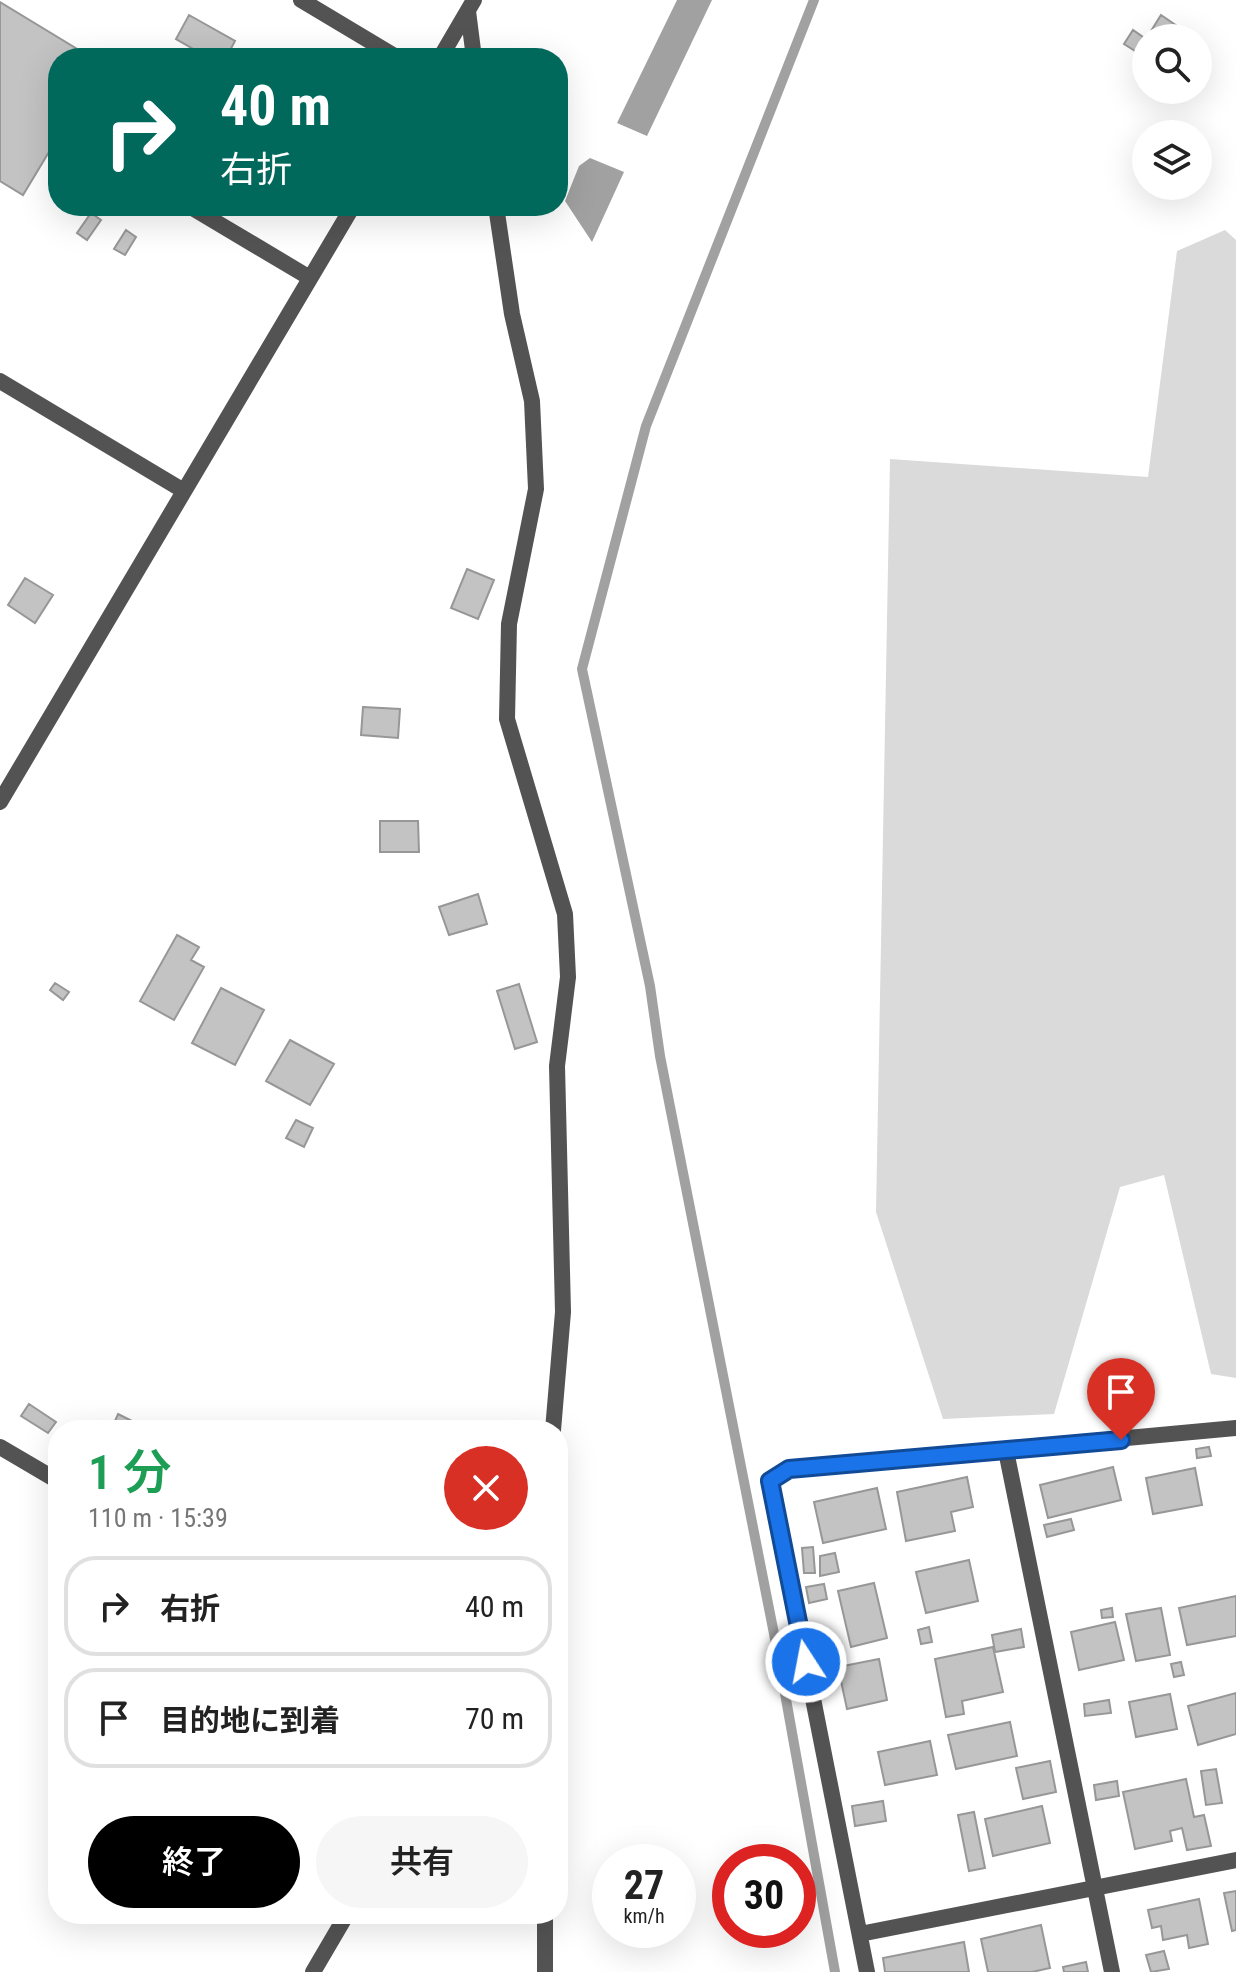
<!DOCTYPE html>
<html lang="ja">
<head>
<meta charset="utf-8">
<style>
  body { margin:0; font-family:"Roboto Condensed","Noto Sans JP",sans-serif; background:#f6f6f6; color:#222; height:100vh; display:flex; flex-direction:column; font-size:30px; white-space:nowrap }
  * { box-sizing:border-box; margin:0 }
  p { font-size:26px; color:#767676 }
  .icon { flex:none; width:44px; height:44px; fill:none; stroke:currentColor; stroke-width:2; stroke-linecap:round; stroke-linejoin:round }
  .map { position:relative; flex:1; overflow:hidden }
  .sheet { position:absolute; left:48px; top:1420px; width:520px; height:504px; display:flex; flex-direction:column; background:#fff; border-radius:32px; box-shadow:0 8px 32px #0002 }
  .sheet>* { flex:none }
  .top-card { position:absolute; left:48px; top:48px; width:520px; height:168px; border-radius:32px; box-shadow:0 8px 32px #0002; background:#00695c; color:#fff; overflow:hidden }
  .fabs { position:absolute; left:1132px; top:24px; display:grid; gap:16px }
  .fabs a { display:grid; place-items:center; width:80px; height:80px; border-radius:50%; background:#fff; box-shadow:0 8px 32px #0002; font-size:40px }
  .speed { position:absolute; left:592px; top:1844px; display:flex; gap:16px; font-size:40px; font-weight:700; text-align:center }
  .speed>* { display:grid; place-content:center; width:104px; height:104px; border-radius:50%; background:#fff; box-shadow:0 8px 32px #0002; line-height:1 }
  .speed small { font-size:20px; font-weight:400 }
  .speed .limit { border:12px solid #d22; background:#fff; color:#111 }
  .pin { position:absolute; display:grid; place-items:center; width:68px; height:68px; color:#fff; margin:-82px -34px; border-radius:50% 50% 50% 0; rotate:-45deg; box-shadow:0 0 8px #0007 }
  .pin .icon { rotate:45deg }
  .me { position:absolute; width:88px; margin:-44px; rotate:349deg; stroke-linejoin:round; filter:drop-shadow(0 0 6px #0008) }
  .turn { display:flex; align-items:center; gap:28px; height:168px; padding:0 40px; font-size:36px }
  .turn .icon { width:104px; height:104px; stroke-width:2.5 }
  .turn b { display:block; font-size:56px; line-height:68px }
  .round { display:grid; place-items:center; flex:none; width:84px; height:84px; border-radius:42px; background:#f6f6f6 }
  .overview { display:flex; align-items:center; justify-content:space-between; height:136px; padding:0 40px }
  h1 { font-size:48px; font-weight:600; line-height:60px; color:#1e9e55 }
  .action { display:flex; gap:16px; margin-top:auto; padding:16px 40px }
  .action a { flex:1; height:92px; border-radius:48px; background:#000; color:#fff; font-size:32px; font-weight:600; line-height:92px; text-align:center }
  .action a+a { background:#f6f6f6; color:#222 }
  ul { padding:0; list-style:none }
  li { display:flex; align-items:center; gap:24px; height:100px; margin:0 16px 12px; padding:0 24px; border:4px solid #e0e0e0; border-radius:32px }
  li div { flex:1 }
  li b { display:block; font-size:30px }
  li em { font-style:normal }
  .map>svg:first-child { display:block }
  .green { fill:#dadada }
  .water { fill:#a1a1a1 }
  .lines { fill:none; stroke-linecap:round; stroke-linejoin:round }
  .stream { stroke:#a1a1a1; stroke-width:10 }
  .building { fill:#c3c3c3; stroke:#979797; stroke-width:2 }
  .lane { stroke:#535353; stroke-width:16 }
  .street { stroke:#535353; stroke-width:16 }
  .route-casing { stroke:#114b97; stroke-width:20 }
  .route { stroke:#1a73e8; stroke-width:14 }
</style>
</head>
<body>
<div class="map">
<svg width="1236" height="1972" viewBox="0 0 1236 1972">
  <rect width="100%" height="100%" fill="#fff"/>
  <!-- green -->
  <path class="green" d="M1225,230L1236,240V1378L1211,1374L1164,1175L1120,1187L1054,1414L943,1419L876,1212L890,459L1148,477L1177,251Z"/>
  <!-- water -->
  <path class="water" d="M677,0H712L647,136L617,123Z
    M590,158L624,172L592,242L565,201L579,166Z"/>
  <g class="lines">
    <!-- stream -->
    <path class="stream" d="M814,0L646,426L582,669L650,986L660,1056L777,1649L835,1972"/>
  </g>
  <!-- building -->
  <path class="building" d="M0,2L92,58H58V137L23,195L0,181Z
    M189,15L235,41L226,58H209L176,39Z
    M1161,15L1177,26L1168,38H1146V58L1124,44L1133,30L1146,39Z
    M91,213L101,220L87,240L77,233Z
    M126,230L136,237L125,255L114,249Z
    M467,569L494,580L478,619L451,608Z
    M25,578L53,595L35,623L8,605Z
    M363,707L400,709L398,738L361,735Z
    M380,821H418L419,852H380Z
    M478,894L487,924L449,935L439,907Z
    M177,935L199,947L191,960L204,967L174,1020L140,1001Z
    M55,983L69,992L63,1000L50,990Z
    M519,984L537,1042L515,1049L497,991Z
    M221,988L264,1010L235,1065L192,1043Z
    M290,1040L334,1064L310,1105L266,1081Z
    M296,1120L313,1128L304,1147L286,1138Z
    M29,1404L56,1422L48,1433L21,1416Z
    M118,1414L146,1428L145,1430H111Z
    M1209,1447L1211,1456L1197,1458L1196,1449Z
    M1113,1467L1121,1500L1048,1518L1040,1485Z
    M1195,1468L1202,1505L1153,1514L1146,1478Z
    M967,1477L973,1507L951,1512L955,1531L906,1541L897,1492Z
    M877,1488L886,1529L823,1543L814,1502Z
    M1071,1519L1074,1530L1047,1537L1044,1525Z
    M813,1547L815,1573H804L802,1548Z
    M835,1553L839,1572L820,1576V1556Z
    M969,1560L978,1601L926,1613L916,1572Z
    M874,1583L887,1638L851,1647L838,1591Z
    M824,1584L827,1599L809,1603L806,1587Z
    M1236,1596V1636L1187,1645L1179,1608Z
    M1112,1608L1113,1617L1102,1618L1101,1610Z
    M1161,1608L1170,1655L1136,1661L1126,1614Z
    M1115,1622L1124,1660L1079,1670L1071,1632Z
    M929,1627L932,1642L921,1644L918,1630Z
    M1021,1629L1024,1647L995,1652L992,1635Z
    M993,1647L1003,1692L962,1701L964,1714L946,1717L935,1659Z
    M879,1659L887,1700L847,1709L838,1667Z
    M1181,1662L1184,1675L1174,1677L1171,1664Z
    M1236,1693V1734L1198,1745L1188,1706Z
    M1170,1694L1177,1729L1136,1737L1129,1702Z
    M1109,1700L1111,1713L1085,1716L1084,1704Z
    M1010,1722L1017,1756L956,1769L948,1735Z
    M930,1741L937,1775L885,1785L878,1752Z
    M1050,1761L1056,1792L1023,1799L1016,1768Z
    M1216,1769L1222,1803L1206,1805L1201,1771Z
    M1186,1779L1194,1817L1204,1815L1211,1846L1187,1850L1182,1828L1170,1831L1172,1841L1135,1849L1123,1792Z
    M1117,1781L1119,1796L1096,1800L1094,1785Z
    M883,1801L886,1821L855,1826L852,1806Z
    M1042,1806L1050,1843L993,1856L985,1819Z
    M974,1812L985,1868L969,1871L958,1815Z
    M1236,1891V1930L1232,1931L1224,1893Z
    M1199,1899L1208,1944L1189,1948L1187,1935L1163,1940L1161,1926L1152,1928L1148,1910Z
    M1041,1925L1050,1968L1032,1972H988L981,1939Z
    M964,1942L969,1972H885L883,1958Z
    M1164,1951L1169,1969L1151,1972L1146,1955Z
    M1086,1962L1088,1972H1064L1063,1967Z"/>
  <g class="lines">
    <!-- lane -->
    <path class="lane" d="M301,0L398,58
      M468,11L474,58
      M440,58L474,0
      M189,206L310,278
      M496,206L512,314L532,401L536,489L509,624L507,719L565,914L568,977L557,1066L563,1312L553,1430
      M0,381L184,491
      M0,802L353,206
      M0,1447L58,1481
      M313,1972L347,1914
      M545,1972V1914"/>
    <!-- street -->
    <path class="street" d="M1006,1451L1112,1972
      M860,1934L1236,1860
      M867,1972L770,1481L789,1469L1236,1428"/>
  </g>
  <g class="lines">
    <!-- route casing -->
    <g class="route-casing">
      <path id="route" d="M806,1662L770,1481L789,1469L1121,1440"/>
    </g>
    <!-- route -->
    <use href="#route" class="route"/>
  </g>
</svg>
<div class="fabs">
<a><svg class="icon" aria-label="search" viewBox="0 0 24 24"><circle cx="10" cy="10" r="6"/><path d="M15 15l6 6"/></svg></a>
<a><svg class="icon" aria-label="layers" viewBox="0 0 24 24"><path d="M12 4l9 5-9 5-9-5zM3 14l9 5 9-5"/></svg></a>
</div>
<div class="speed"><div>27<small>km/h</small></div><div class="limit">30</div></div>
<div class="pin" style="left:1121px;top:1440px;background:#d93025"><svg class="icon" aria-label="arrive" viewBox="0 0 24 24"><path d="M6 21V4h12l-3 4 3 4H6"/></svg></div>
<svg class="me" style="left:806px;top:1662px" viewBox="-20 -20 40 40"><circle r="17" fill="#1a73e8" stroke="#fff" stroke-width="3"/><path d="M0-11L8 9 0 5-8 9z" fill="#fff"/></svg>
<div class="top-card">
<div class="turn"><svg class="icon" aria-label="right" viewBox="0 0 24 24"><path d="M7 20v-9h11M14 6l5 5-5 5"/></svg><div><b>40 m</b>右折</div></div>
</div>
<section class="sheet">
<div class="overview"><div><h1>1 分</h1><p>110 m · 15:39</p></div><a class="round" style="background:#d93025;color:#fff"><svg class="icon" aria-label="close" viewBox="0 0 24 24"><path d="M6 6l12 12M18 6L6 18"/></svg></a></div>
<ul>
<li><svg class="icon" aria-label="right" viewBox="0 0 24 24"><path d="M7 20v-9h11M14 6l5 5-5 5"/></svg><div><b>右折</b></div><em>40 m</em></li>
<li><svg class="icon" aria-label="arrive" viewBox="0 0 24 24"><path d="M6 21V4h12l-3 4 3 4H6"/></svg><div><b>目的地に到着</b></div><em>70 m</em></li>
</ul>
<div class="action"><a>終了</a><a>共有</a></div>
</section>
</div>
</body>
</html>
